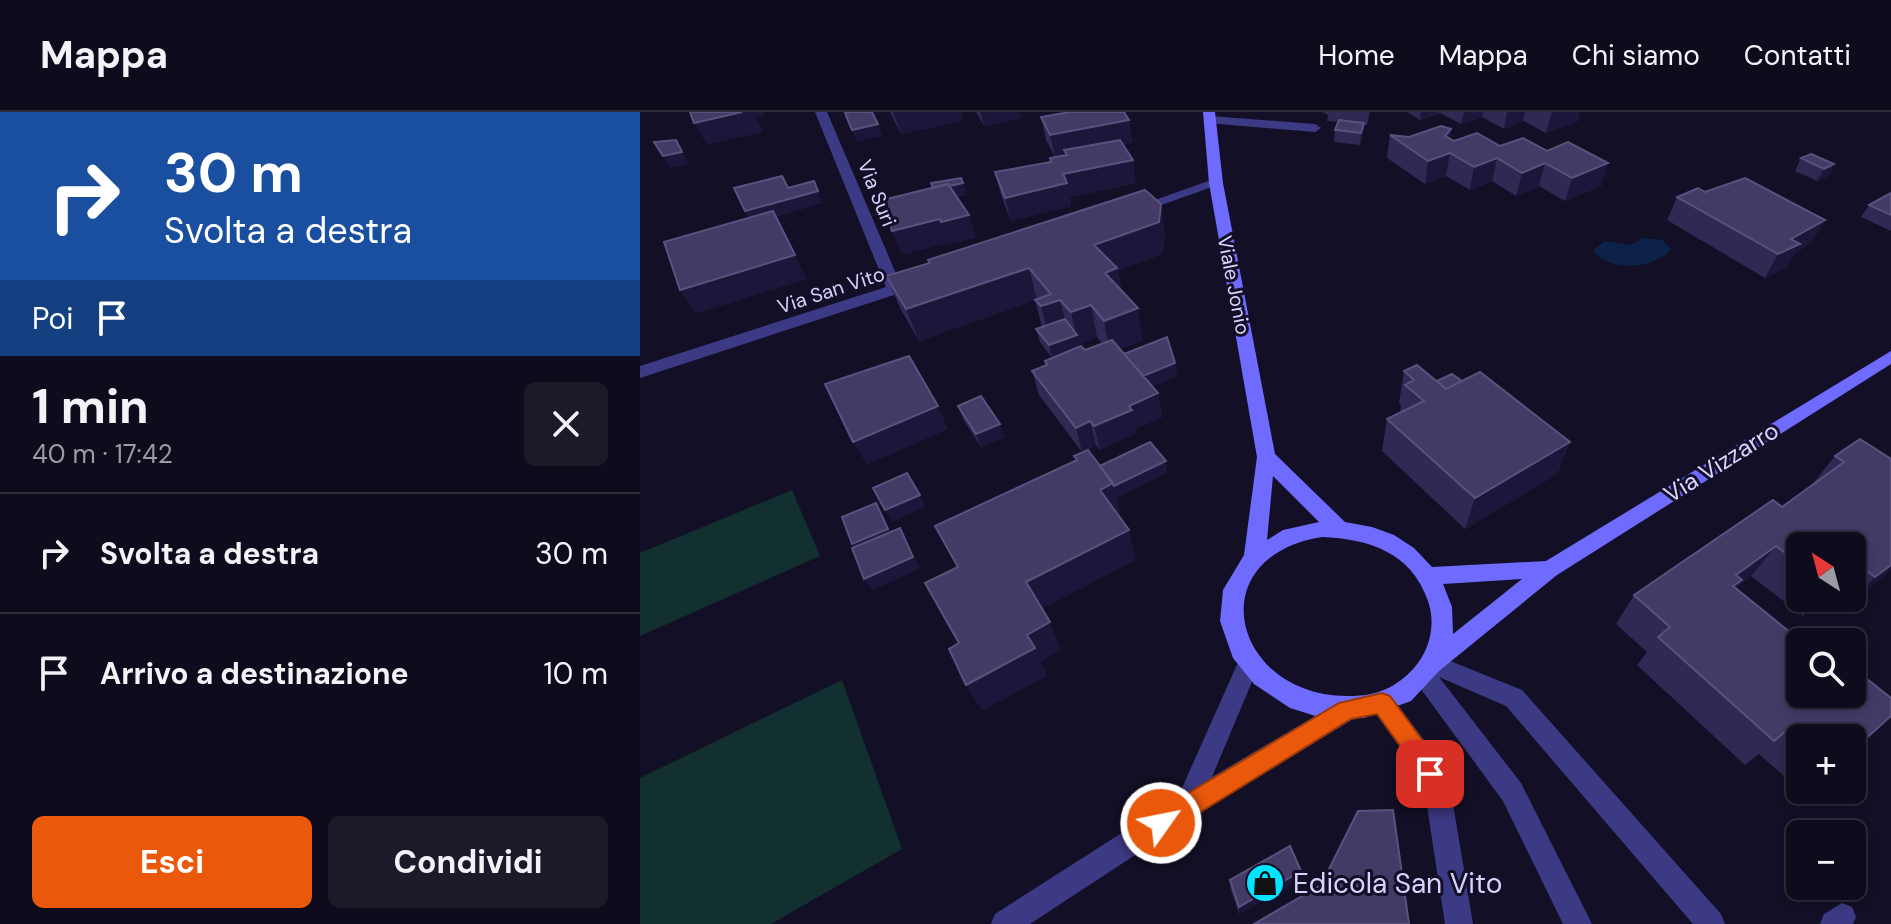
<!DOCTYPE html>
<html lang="it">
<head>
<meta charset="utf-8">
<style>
  body { margin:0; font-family:"DM Sans",sans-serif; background:#1c1929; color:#f1f3f6; height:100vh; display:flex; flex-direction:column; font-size:30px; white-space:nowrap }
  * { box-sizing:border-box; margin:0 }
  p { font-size:26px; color:#9b9ba3 }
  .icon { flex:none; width:44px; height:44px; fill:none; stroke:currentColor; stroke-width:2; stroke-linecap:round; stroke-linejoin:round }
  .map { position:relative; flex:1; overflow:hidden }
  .sheet { display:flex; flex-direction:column; background:#0e0b1c; width:640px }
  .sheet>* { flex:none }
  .guide { background:#1a4fa0; color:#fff; overflow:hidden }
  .needle { width:52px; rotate:324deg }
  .tools { position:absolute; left:1146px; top:420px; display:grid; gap:16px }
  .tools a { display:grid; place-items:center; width:80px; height:80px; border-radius:12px; background:#0e0b1c; box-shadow:0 4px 12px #0003,0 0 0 2px #2e2b3b; font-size:40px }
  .pin { position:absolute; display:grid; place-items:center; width:68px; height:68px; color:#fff; margin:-34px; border-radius:16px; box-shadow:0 4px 12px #0006 }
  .me { position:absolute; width:88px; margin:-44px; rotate:57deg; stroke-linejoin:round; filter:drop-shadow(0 0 6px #0008) }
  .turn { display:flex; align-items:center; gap:28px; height:168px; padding:0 32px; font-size:36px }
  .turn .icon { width:104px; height:104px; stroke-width:2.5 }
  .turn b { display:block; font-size:56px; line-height:68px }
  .then { display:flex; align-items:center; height:76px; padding:0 32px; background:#0003; gap:16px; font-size:30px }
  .round { display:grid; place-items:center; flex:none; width:84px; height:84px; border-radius:12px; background:#1c1929 }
  .head { display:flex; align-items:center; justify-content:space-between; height:136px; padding:0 32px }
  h1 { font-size:48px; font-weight:700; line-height:60px }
  .button { display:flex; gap:16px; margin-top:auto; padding:16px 32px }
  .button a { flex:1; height:92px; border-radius:12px; background:#ea580c; color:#fff; font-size:32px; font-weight:700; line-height:92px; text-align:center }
  .button a+a { background:#1c1929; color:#f1f3f6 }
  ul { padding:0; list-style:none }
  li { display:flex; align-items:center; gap:24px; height:120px; padding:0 32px; border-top:2px solid #2e2b3b }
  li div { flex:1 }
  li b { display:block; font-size:30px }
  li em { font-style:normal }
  header { display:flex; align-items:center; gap:48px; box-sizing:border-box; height:112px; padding:0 40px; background:#0e0b1c; border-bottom:2px solid #2e2b3b }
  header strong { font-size:38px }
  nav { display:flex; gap:44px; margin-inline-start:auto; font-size:28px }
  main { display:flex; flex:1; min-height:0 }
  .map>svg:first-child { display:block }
  .green { fill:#12302f }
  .water { fill:#0c2248 }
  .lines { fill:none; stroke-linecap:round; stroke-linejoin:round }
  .lane { fill:#3d3a85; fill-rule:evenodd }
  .street { fill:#3d3a85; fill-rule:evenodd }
  .secondary { fill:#6f6bff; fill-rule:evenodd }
  .wall { fill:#312854; fill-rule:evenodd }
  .shaded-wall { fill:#1d163a }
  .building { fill:#433a66; stroke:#5a527e; stroke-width:2 }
  .route { fill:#ea580c; stroke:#983908; stroke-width:2 }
  .labels { text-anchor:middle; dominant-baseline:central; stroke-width:6; stroke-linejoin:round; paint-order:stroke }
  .far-street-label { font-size:20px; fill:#d9d4ff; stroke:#130f26 }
  .street-label { font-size:24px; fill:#d9d4ff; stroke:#130f26 }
  .near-poi-label { font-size:28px; fill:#d9d4ff; stroke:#130f26; text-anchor:start }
</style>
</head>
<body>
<header>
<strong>Mappa</strong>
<nav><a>Home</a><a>Mappa</a><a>Chi siamo</a><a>Contatti</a></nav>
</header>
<main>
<section class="sheet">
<div class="guide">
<div class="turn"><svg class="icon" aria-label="right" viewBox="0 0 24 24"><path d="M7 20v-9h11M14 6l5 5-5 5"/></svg><div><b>30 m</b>Svolta a destra</div></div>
<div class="then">Poi<svg class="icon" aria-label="arrive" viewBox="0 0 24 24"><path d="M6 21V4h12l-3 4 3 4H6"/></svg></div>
</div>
<div class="head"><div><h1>1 min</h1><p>40 m · 17:42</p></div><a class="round"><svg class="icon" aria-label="close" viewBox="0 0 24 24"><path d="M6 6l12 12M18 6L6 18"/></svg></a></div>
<ul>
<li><svg class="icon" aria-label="right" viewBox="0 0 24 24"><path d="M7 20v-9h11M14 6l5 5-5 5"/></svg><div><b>Svolta a destra</b></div><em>30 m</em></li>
<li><svg class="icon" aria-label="arrive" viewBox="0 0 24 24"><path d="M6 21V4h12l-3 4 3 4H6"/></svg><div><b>Arrivo a destinazione</b></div><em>10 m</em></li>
</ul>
<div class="button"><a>Esci</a><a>Condividi</a></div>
</section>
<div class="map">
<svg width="1251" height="812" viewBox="0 0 1251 812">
  <rect width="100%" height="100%" fill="#130f26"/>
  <!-- green -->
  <path class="green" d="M152,378L180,444L0,524V441Z
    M202,568L262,737L131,812H0V666Z"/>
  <!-- water -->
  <path class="water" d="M1003,126L1022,128L1031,137C1015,157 969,161 953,138L965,129L991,133Z"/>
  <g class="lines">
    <!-- lane -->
    <path class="lane" d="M793,542L882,578L1081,802L1085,812H1053L866,594L799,565L881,671L952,812H923L863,689L775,569L771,562L785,545Z
      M742,580L750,583L790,636L811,680L833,812H805L785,681L772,652L730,591L734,583Z
      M1202,791L1212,795L1216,805L1213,812H1180L1184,802Z"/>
    <!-- street -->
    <path class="street" d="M175,0H187L260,171L278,165L286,170L260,181L0,266V254L246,175Z
      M570,4L675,12L681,16L675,20L566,11V5Z
      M571,68L583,71L499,101L487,98Z
      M608,543L616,546L619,553L572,665L699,590L707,587L715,590L719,598L715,606L556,703L390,812H351L355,802L538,685L600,546Z"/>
    <!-- secondary -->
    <path class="secondary" d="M563,0H575L583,71L635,342L705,410L732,415L754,423L774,436L792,455L906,449L1251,239V252L917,463L799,559L771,589L724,606L685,607L650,596L614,572L593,546L580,509L583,478L604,443L617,345L569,71ZM633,364L679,410L643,418L627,428ZM682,425C729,427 771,440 788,489C796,512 790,538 774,556C756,576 736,584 710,584C593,586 557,445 682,425ZM882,467L813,522L812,495L803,472Z"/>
  </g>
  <!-- wall -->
  <path class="wall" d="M250,0H325L320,1L322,9L261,22Z
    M336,0H379L381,6L344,14Z
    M682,0H730L727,13H724L723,23L720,33L694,30L695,18L698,10L687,9L688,3Z
    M767,0H940L938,9L906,21L883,9L864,17L842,5L821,12L800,1L780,8Z
    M401,5L489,8L492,30L483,32L496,71L430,85L431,94L371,109L361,83L355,60L410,50L415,45L406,28Z
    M811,17L810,27L814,29L907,39L968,51L961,74L925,89L899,74L876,84L852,69L830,78L806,64L785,72L747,46L750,23L769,25Z
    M1161,46L1194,52L1188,64L1177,69L1155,59Z
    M1065,80L1185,108L1171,131L1155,141L1146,156L1125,166L1027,108L1037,85Z
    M1251,81V119L1221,105L1229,93Z
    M521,92L525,124L522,142L478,158L481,178L503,228L480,237L484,242L535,251L537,264L512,274L518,281L522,305L495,317L496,321L460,338L456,333L442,340L399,283L392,259L406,254L405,249L412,246L400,230L396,217L402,215L395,188L279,229L260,196L246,164L289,151L288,148ZM457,225L462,231L445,238L440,235L439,232Z
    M764,259L797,269H822L930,330L917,362L825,417L742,339L747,307L760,301L761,293L759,291Z
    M318,294L365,325L341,335L323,307Z
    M1220,327L1251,458L1205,495L1194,486H1212V434H1160V486H1186L1163,504L1111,464L1095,476L1160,626V678H1163L1161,679L1119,642L1105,653L997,553L1007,540L976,512L994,483L1142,395L1171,374L1195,344Z
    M660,767L599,802L590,775V768Z"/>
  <!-- shaded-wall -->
  <path class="shaded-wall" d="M102,0H123L125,4L117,6L123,20L67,33L54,11Z
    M253,0H325L320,1L322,9L261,22Z
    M340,0H379L381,6L344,14Z
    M781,0H800L780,8Z
    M824,0H843L842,5L821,12Z
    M867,0H885L883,9L864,17Z
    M912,0H940L938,9L906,21Z
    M489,8L492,30L427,43L424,38L425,43L415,45L410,23Z
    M724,11L723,23L720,33L721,21Z
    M238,12L242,24L217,30L212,18Z
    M811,17L807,39L810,41L806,64L785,72L788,49Z
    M36,28L49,52L30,56L23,44Z
    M857,46L852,69L830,78L834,55Z
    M493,48L496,71L430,85L431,94L371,109L365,86L423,62Z
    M905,51L899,74L876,84L882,61Z
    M968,51L961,74L925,89L932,66Z
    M1194,52L1188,64L1177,69L1184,57Z
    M174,69L183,91L136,105L167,167L55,202L40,178L112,112L105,99Z
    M323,71L327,83L297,89L293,77Z
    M521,92L525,124L522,142L478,158L483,188L471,193L454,133Z
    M329,103L336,126L309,133L301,110Z
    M300,107L308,131L262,143L252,119Z
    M1185,108L1171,131L1155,141L1146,156L1125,166L1138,142L1151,127Z
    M389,156L397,188L279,229L266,197Z
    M420,188L428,220L409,226L401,194Z
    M451,193L457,225L439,232L440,235L412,246L409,233L436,223L431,200Z
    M498,196L503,228L470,241L464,209Z
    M535,251L537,264L499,279L497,266Z
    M518,281L522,305L495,317L496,321L460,338L454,314L489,294Z
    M298,294L308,317L227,353L213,330Z
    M450,309L456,333L442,340L436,316Z
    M360,312L365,325L341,335L336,322Z
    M930,330L917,362L825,417L835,386Z
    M526,349L527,361L477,386L480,402L467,409L460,378Z
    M280,383L286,395L252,410L245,398Z
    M236,391L255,429L220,444L212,432Z
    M260,416L280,457L232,478L224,467Z
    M489,418L496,448L398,499L386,470Z
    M1136,434L1111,464L1096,475L1078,497L1096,463Z
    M1251,453V458L1205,495L1235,465Z
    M1181,486H1186L1163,504Z
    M410,510L421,538L401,550L407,564L342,599L326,573L387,523Z
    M661,759L660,767L599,802V795Z"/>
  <!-- building -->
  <path class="building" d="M50,0H102L54,11Z
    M210,0H232L238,12L212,18L205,1Z
    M430,0H484L489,8L410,23L401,5Z
    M699,8L724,11L721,21L695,18Z
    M801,14L811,17L805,24L814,29L837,21L860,34L883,26L907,39L928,30L968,51L932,66L905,51L882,61L857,46L834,55L810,41L788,49L750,23L769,25Z
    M36,28L42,40L23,44L14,30Z
    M480,28L493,48L423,62L427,71L365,86L355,60L411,50L410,46L427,43L424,38Z
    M1171,42L1194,52L1184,57L1161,46Z
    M142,64L148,76L174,69L178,79L105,99L94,76Z
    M321,66L323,71L309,74L308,72L293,76L291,71Z
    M1105,66L1185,108L1151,127L1160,132L1138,142L1037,85L1058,76L1065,80Z
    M308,72L329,103L301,110L300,107L252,119L243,88Z
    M505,78L521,92L519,110L454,133L477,156L465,161L498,196L464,209L451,193L431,200L420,188L401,194L395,188L411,182L389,156L266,197L246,164L290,151L288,148Z
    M1251,81V103L1229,93Z
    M133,99L155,143L40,178L24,130Z
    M425,207L437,223L409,233L396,217Z
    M527,225L535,251L503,264L484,242Z
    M472,228L518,281L489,294L492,298L454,314L450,309L436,316L392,259L407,253L405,249L441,234L445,238Z
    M269,244L298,294L213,330L185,272Z
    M777,253L806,277L840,260L930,330L835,386L747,307L784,289L765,273L774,268L764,259Z
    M812,262L822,269L806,277L797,269Z
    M341,284L360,312L336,322L318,294Z
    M1220,327L1251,347V453L1235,465L1219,453L1212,459V434H1160V452L1136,434L1096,463L1102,468L1093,474L1162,530H1160V582H1212V555L1251,586V604L1212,639V626H1160V627L1148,617L1134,629L1018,525L1030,515L994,483L1133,388L1142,395L1204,350L1195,344Z
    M510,330L526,349L474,374L460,354Z
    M448,338L473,371L460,378L489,418L386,470L410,510L387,523L395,536L326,573L309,537L319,531L285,471L318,455L295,414L437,348L434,344Z
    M267,361L280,383L245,398L233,376Z
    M236,391L248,417L212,432L202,405Z
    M260,416L273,445L224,467L212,436Z
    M753,698L769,812H614L681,773L718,699Z
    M650,734L661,759L599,795L590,768Z"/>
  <!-- route -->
  <path class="route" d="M742,581L750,584L789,637L801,662L798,670L790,673L782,670L773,652L737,602L711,607L530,719L521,722L513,719L510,711L513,702L699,591Z"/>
  <!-- icons -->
  <defs>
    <g id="shop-disc" transform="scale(2)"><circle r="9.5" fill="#00e5ff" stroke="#130f26"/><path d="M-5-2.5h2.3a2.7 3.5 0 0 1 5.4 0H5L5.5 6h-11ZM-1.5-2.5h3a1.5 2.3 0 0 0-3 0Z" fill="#111"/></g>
  </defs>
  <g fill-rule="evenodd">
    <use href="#shop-disc" x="625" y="771"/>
  </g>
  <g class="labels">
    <!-- far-street labels -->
    <g class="far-street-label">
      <text transform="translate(237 81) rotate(68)">Via Suri</text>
      <text transform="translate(594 173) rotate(79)">Viale Jonio</text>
      <text transform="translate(191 178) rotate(-18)">Via San Vito</text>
    </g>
    <!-- street labels -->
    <g class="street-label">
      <text transform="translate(1081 350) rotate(-32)">Via Vizzarro</text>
    </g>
    <!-- near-poi labels -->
    <g class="near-poi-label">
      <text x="653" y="771">Edicola San Vito</text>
    </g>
  </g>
</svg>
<div class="tools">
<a><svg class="needle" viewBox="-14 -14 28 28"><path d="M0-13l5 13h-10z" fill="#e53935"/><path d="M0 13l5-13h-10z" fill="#9b9ba3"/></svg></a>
<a><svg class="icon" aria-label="search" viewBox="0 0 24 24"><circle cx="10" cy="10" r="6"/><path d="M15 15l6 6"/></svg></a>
<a>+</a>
<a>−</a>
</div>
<div class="pin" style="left:790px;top:662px;background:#d93025"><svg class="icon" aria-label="arrive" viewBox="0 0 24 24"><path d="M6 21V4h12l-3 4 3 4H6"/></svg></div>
<svg class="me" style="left:521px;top:711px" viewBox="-20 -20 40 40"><circle r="17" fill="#ea580c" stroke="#fff" stroke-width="3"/><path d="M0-11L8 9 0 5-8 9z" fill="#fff"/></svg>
</div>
</main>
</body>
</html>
